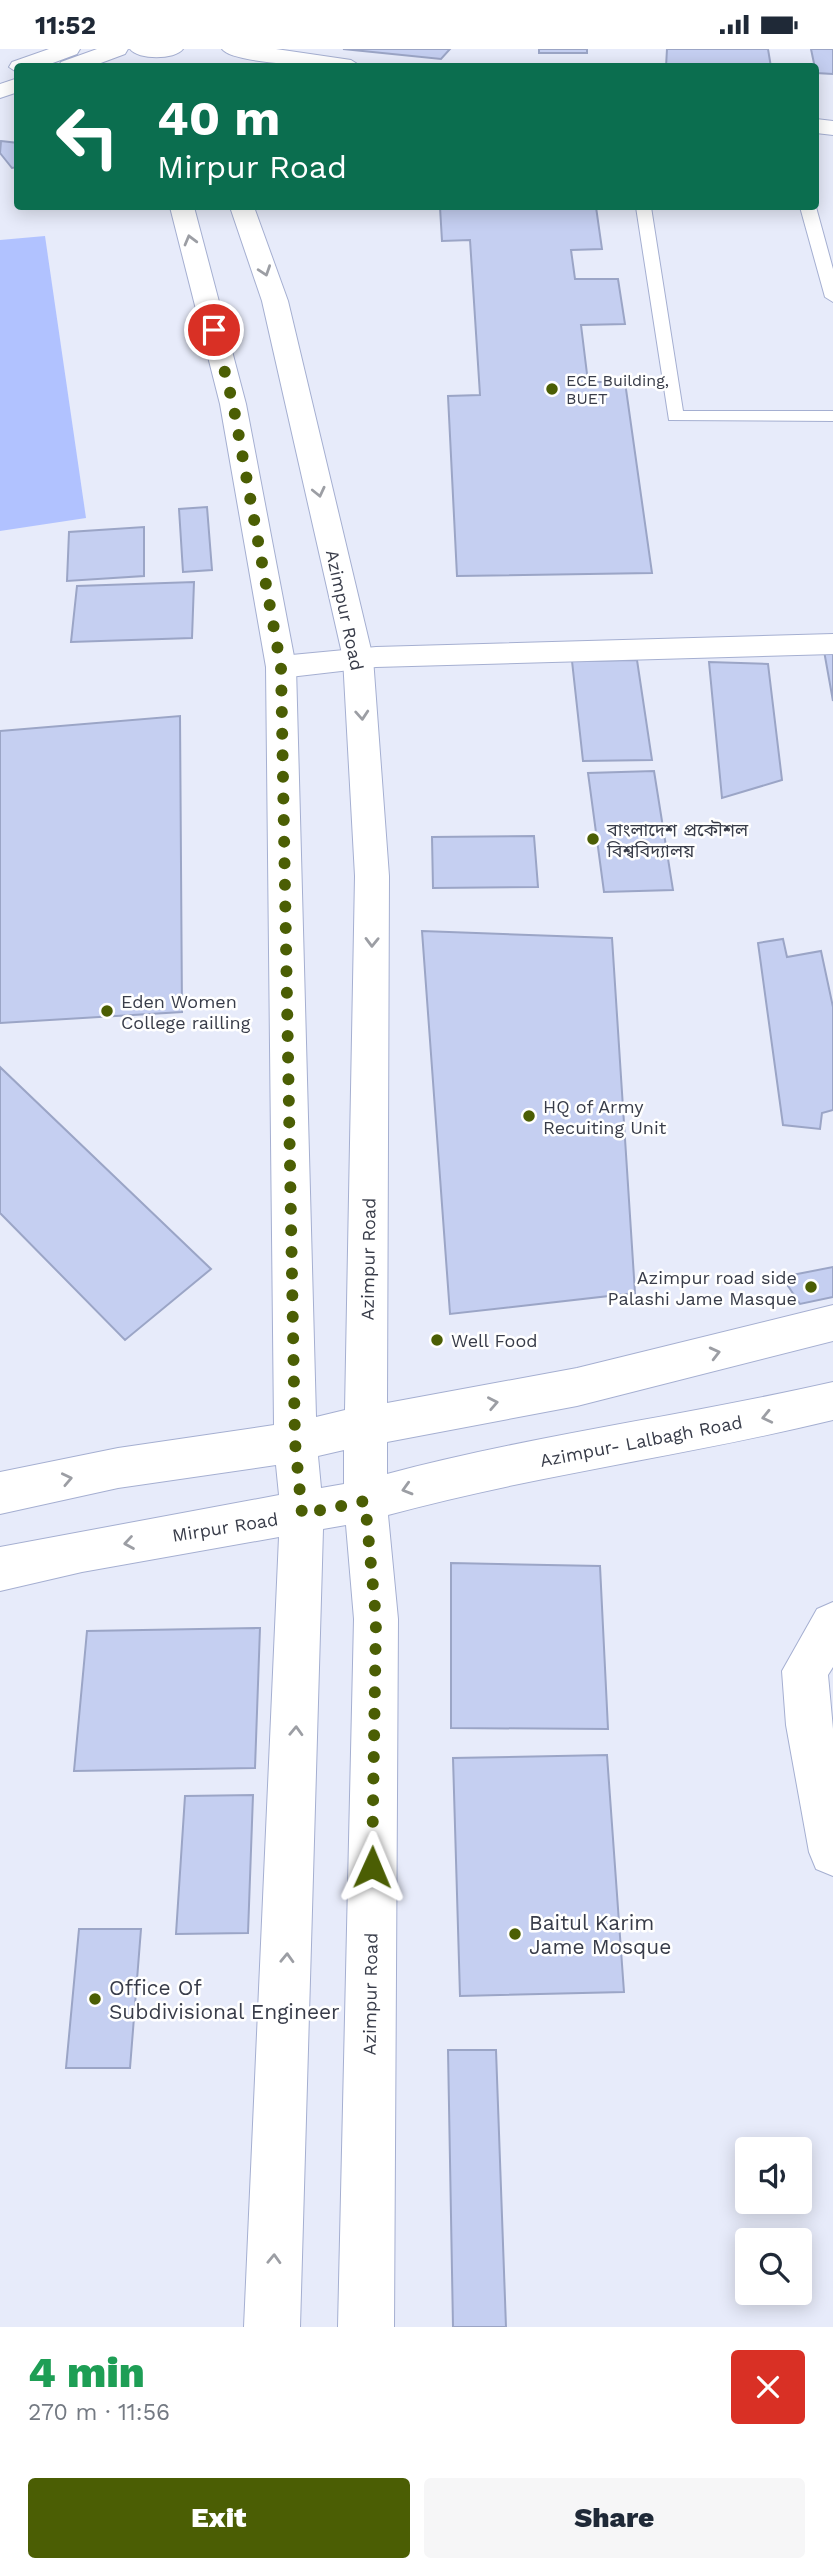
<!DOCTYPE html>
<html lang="en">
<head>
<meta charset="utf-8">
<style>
  body { margin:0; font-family:"Work Sans","Noto Sans Bengali",sans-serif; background:#f6f6f7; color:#1f2937; height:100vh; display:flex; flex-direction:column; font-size:26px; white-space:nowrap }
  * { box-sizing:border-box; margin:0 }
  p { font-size:23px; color:#747a83 }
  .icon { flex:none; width:38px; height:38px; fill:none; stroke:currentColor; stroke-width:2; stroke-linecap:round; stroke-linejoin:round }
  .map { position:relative; height:2278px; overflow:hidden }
  .drawer { display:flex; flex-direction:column; background:#fff; flex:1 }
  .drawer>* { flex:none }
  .guide { position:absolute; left:14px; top:14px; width:805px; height:147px; border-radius:7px; box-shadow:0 4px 18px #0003; background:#0b6e4f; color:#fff; overflow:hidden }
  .buttons { position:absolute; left:735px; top:2088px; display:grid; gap:14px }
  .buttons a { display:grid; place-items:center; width:77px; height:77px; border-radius:7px; background:#fff; box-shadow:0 4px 18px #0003; font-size:35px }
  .pin { position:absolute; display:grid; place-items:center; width:60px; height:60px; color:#fff; margin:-30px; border:4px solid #fff; border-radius:50%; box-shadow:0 2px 7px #0007 }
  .me { position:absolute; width:77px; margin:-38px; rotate:1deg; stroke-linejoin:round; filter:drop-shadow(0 0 5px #0008) }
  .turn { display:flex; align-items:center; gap:24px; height:147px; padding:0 28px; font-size:32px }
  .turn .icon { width:91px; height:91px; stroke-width:2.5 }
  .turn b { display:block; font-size:49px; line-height:60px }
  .round { display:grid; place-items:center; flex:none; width:74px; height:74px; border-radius:7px; background:#f6f6f7 }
  .overview { display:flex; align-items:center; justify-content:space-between; height:119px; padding:0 28px }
  h1 { font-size:42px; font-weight:800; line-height:52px; color:#1e9e55 }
  .cta { display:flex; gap:14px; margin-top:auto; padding:14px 28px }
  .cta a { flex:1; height:80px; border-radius:7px; background:#4b5e04; color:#fff; font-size:28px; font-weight:800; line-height:80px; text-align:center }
  .cta a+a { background:#f6f6f7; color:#1f2937 }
  .status { display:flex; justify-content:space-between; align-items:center; height:49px; padding:0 35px; background:#fff; direction:ltr }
  .status svg { height:19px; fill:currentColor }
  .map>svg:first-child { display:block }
  .green { fill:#b1c2ff }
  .building { fill:#c5cff1; stroke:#9ba5c6; stroke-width:2 }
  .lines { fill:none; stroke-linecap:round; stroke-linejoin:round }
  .lane-casing { stroke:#a5afd1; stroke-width:2 }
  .street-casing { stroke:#a5afd1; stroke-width:2 }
  .secondary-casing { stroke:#a5afd1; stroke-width:2 }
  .lane { fill:#fff; fill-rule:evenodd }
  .street { fill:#fff; fill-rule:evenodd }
  .secondary { fill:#fff; fill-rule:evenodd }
  .oneway { stroke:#9c9ea4 }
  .route { stroke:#4b5e04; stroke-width:12; stroke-dasharray:0 21.6 }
  .poi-dot { fill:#4b5e04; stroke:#fff; stroke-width:2.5 }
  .labels { text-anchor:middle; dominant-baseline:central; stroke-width:5; stroke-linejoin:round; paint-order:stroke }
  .far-poi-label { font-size:16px; fill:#383c49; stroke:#fff; text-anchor:start }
  .street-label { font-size:18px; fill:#383c49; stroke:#fff }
  .poi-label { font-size:18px; fill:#383c49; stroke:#fff; text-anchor:start }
  .near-poi-label { font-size:21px; fill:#383c49; stroke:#fff; text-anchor:start }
</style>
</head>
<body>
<div class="status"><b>11:52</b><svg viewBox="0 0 49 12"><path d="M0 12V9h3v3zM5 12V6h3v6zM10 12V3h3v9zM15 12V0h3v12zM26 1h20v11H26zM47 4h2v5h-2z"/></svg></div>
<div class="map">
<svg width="833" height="2278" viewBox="0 0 833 2278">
  <rect width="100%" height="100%" fill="#e7ebfa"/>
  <!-- green -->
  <path class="green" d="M45,187L86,469L0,482V191Z"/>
  <!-- building -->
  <path class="building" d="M343,0H450L441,10Z
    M539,0H587V4H539Z
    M667,0H768L771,18H666Z
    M811,0H833V25L816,24Z
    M1,92L18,94V118L12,119L0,104Z
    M440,158H596L602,200L571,201L575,230H618L625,275L581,276L588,333H625L652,524L457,527L448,347L480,346L470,191L442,192Z
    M207,458L212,521L183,523L179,460Z
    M144,478V527L67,532L69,483Z
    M194,533L192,589L71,593L77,537Z
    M824,602L833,603V652Z
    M637,611L652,711L583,712L572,612Z
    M709,613L768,615L782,731L722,749Z
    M180,667L182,963L0,974V682Z
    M654,722L673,841L604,843L588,724Z
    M534,787L538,838L433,839L432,788Z
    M422,882L612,889L635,1244L450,1265Z
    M783,890L787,908L821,902L833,958V1061L822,1064L820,1080L783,1076L758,894Z
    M0,1018L211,1220L125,1291L0,1164Z
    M833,1218V1248L800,1255L782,1228Z
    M451,1514L600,1517L608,1680L451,1679Z
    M260,1579L255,1719L74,1722L87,1582Z
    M607,1706L624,1943L460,1947L453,1709Z
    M253,1746L248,1884L176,1885L185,1747Z
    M79,1880H141L130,2019H66Z
    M448,2001H496L506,2278H453Z"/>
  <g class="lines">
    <!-- lane casing -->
    <g class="lane-casing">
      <path id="lane" d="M636,158H651L683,362H833V372L669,371Z
        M800,158H816L833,220V253L825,248Z"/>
    </g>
    <!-- street casing -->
    <g class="street-casing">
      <path id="street" d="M833,585V605L376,618L281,629L270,625L266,618L270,611L281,607L376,598Z
        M833,1553V1618L828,1626L833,1680V1827L816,1820L809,1803L786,1676L782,1622L817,1560Z"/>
    </g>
    <!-- secondary casing -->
    <g class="secondary-casing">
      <path id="secondary" d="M49,0H80L77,5L42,18H18V24L9,18L12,13Z
        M97,0H128L125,5L90,18H58L61,13Z
        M130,0H183C175,11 138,11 130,0Z
        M222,0H276L351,11L362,18C339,18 233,16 222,0Z
        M18,29V43L0,49V35Z
        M816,70L833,72V86L816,84Z
        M170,158H194L246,355L296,618L316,1368L345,1361L355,827L343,609L262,252L230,158H254L288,252L373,609L389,827L387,1354L577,1319L833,1256V1292L577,1357L387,1393V1425C533,1386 685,1367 833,1333V1371C686,1407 534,1426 388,1466L398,1570L394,2278H338L354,1570L346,1476L323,1480L300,2278H244L279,1488L82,1523L0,1542V1498L279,1446L276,1416L118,1439L0,1465V1423L118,1399L274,1376L266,618L220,355ZM344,1401V1435L321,1439L318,1407Z"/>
    </g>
    <!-- lane -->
    <use href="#lane" class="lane"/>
    <!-- street -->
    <use href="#street" class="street"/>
    <!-- secondary -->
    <use href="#secondary" class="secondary"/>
  </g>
  <!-- one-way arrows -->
  <defs><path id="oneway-chevron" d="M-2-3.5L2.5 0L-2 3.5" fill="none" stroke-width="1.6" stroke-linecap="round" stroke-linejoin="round" transform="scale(1.75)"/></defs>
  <g class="oneway">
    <use href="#oneway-chevron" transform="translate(190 191) rotate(-105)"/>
    <use href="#oneway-chevron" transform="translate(265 222) rotate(71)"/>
    <use href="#oneway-chevron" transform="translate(319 443) rotate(77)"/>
    <use href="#oneway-chevron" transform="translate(362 666) rotate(86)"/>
    <use href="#oneway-chevron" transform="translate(372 893) rotate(91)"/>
    <use href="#oneway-chevron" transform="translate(715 1304) rotate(-14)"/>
    <use href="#oneway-chevron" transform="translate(493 1354) rotate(-11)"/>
    <use href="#oneway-chevron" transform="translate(767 1368) rotate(167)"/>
    <use href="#oneway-chevron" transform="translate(67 1430) rotate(-12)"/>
    <use href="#oneway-chevron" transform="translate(407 1440) rotate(164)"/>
    <use href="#oneway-chevron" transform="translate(129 1494) rotate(171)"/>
    <use href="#oneway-chevron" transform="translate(296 1682) rotate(-88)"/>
    <use href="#oneway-chevron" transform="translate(287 1909) rotate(-88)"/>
    <use href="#oneway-chevron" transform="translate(274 2210) rotate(-88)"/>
  </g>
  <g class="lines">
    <!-- route -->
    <path class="route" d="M214,281L233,355L281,618L295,1393L302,1465L365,1452L376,1570L372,1818"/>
  </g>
  <!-- markers -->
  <g class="poi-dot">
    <circle cx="552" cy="340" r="7"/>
    <circle cx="593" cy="790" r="7"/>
    <circle cx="107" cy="962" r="7"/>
    <circle cx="529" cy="1067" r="7"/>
    <circle cx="811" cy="1238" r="7"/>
    <circle cx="437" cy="1291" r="7"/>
    <circle cx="515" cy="1885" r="7"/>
    <circle cx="95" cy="1950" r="7"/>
  </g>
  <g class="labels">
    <!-- far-poi labels -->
    <g class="far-poi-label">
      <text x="566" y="331">ECE Building,<tspan x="566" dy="18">BUET</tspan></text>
    </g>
    <!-- street labels -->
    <g class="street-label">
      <text transform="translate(345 561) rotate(78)">Azimpur Road</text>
      <text transform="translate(368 1210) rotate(-89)">Azimpur Road</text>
      <text transform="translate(641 1392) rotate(-11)">Azimpur- Lalbagh Road</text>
      <text transform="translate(225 1478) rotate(-9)">Mirpur Road</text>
      <text transform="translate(370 1945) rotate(-89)">Azimpur Road</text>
    </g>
    <!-- poi labels -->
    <g class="poi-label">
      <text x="607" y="780">বাংলাদেশ প্রকৌশল<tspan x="607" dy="21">বিশ্ববিদ্যালয়</tspan></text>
      <text x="121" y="952">Eden Women<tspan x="121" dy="21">College railling</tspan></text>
      <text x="543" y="1057">HQ of Army<tspan x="543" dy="21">Recuiting Unit</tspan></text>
      <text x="797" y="1228" text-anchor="end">Azimpur road side<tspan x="797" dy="21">Palashi Jame Masque</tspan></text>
      <text x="451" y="1291">Well Food</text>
    </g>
    <!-- near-poi labels -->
    <g class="near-poi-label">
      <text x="529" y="1873">Baitul Karim<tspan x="529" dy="24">Jame Mosque</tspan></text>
      <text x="109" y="1938">Office Of<tspan x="109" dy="24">Subdivisional Engineer</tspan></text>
    </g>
  </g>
</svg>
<div class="buttons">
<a><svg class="icon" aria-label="sound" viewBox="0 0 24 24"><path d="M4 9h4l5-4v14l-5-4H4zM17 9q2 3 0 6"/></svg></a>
<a><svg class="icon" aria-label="search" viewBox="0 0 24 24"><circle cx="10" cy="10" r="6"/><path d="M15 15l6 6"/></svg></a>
</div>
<div class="pin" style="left:214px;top:281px;background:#d93025"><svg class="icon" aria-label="arrive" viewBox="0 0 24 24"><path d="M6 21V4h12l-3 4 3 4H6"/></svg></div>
<svg class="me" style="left:372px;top:1818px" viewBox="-20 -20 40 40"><path d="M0-17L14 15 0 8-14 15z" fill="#4b5e04" stroke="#fff" stroke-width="4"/></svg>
<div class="guide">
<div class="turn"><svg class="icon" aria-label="left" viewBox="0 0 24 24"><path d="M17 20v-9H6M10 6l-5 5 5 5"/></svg><div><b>40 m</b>Mirpur Road</div></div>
</div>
</div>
<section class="drawer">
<div class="overview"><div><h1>4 min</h1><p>270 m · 11:56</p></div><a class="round" style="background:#d93025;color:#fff"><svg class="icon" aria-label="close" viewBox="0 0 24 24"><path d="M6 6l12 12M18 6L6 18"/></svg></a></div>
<div class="cta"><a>Exit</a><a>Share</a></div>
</section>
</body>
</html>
